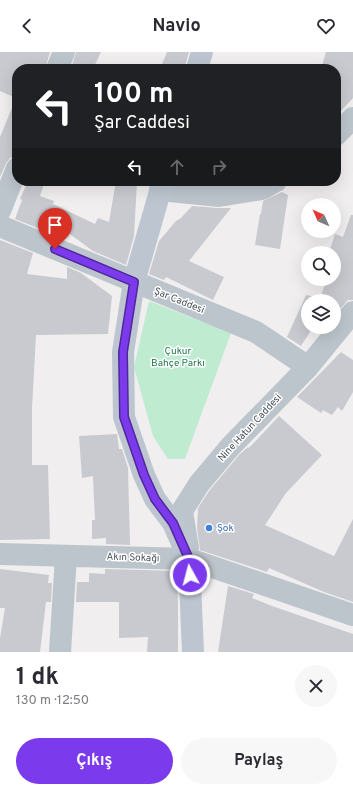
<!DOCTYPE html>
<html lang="tr">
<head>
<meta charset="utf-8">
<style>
  body { margin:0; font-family:Overpass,sans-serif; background:#f7f7f7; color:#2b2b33; height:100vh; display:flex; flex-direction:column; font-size:15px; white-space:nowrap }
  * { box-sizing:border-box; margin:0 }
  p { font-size:13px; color:#7c7c81 }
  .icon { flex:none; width:22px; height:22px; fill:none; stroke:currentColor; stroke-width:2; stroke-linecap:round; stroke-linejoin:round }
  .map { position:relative; height:600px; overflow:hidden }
  .panel { display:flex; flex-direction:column; background:#fff; flex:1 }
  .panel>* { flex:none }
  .top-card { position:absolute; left:12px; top:12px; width:329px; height:122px; border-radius:16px; box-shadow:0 4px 16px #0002; background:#202124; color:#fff; overflow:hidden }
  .needle { width:26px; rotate:315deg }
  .fabs { position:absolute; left:301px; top:146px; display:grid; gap:8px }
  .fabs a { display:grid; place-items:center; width:40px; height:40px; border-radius:50%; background:#fff; box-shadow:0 4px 16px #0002; font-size:20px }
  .pin { position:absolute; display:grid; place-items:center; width:34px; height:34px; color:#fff; margin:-41px -17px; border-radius:50% 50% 50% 0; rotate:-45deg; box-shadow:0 0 4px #0007 }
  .pin .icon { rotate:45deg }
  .me { position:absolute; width:44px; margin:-22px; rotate:353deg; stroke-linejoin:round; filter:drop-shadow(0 0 3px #0008) }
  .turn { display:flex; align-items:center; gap:14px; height:84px; padding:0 16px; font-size:18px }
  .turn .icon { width:52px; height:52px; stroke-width:2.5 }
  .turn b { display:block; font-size:28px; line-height:34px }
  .lanes { display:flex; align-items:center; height:38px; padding:0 16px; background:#0003; justify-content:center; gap:20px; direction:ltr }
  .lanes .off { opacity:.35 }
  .round { display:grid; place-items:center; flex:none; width:42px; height:42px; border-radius:21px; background:#f7f7f7 }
  .head { display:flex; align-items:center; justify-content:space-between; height:68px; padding:0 16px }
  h1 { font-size:24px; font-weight:700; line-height:30px }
  .action { display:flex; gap:8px; margin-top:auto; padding:8px 16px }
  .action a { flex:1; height:46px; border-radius:24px; background:#7c3aed; color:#fff; font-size:16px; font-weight:700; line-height:46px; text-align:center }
  .action a+a { background:#f7f7f7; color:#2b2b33 }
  header { display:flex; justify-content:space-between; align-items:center; height:52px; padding:0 16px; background:#fff; font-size:18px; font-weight:700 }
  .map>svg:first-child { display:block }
  .green { fill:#bfebd1 }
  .building { fill:#c8cad0 }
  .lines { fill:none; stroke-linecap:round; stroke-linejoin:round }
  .street { stroke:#bdc5cc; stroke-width:22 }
  .secondary { stroke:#bdc6d0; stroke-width:22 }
  .route-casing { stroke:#51269a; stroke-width:10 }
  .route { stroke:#7c3aed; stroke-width:7 }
  .shop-dot { fill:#3f7fe0; stroke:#fff; stroke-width:1.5 }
  .labels { text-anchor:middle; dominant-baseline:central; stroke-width:3; stroke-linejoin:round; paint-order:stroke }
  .street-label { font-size:10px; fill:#47515a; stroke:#fff }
  .park-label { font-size:10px; fill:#1d764b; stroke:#fff }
  .shop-label { font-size:10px; fill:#366cbe; stroke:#fff; text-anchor:start }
</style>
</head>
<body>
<header><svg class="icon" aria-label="back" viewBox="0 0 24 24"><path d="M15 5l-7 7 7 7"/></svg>Navio<svg class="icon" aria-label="heart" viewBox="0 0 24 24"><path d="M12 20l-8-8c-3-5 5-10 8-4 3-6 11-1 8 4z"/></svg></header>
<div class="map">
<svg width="353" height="600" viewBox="0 0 353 600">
  <rect width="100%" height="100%" fill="#f0eeee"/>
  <!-- green -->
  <path class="green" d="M149,249L231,281L185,407H168L153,384L134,315Z"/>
  <!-- building -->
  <path class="building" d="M0,0H50L45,17H17V101L16,104L10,106L6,111L0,125V85L16,46L0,39Z
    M76,0H101L93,17H71Z
    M167,0H189L184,17H160Z
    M326,0H353V46L336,64V17H321Z
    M28,129H45L40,144L54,149L53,152L95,172L98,166L109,170L116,129H137L134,184L126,213L93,199L48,166L44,177L40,176V177L15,167L22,148L20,147Z
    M282,140L288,143L280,197L255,193L260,162H261L263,149Z
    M192,154L218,156H231L189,209L224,225L213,248L166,225L164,228L149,222L159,189L176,169L181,166Z
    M351,163H353V248H348L339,258L334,255V249H308V275H313L301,294L287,285L306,243L320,246L327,227H334V209L337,201H329L335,182L343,185Z
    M0,188L33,201L27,222L67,227V215L81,221L112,244L108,282L36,283L32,356V413H48L50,487L0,488Z
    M341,300L353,308V340L342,359L338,355L332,363L323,358L321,361L297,345Z
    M279,364L322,403L286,441L265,473L334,504L353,467V550L324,540L269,516L267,520L200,498L197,476L198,456L209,439L239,403L248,395L249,396Z
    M117,382L119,397H122L128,416L130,493L106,492V486L92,487V468H95L93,424L82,426L79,384Z
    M0,517L49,523L48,531H52L51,550H46L40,600H0V586L5,556H0Z
    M105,517L177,519L178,553V600H147L148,585L119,586V550H76L77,530H89V521L105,522Z
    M228,534L254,542L252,546L272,554L353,582V600H218Z"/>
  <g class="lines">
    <!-- street -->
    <path class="street" d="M57,17L64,0
      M336,83L353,66
      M160,138L219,144L262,137L276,129
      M0,159L17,116
      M0,174L256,280L308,315
      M188,496L182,459L199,432L230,395L308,315L353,260
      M0,502L189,507L353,563
      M60,600L66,504"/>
    <!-- secondary -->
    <path class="secondary" d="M197,17L202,0
      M163,129L134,230L123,300L124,365L144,423L155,447L173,471L189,507L193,600"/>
  </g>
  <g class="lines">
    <!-- route casing -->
    <g class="route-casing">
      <path id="route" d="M55,197L134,230L123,300L124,365L144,423L155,447L173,471L189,507L190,523"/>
    </g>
    <!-- route -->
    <use href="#route" class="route"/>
  </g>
  <!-- markers -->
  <circle class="shop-dot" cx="209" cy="476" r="4"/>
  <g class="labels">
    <!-- street labels -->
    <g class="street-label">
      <text transform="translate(179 249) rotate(22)">Şar Caddesi</text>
      <text transform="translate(250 376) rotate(-47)">Nine Hatun Caddesi</text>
      <text transform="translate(133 506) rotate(2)">Akın Sokağı</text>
    </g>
    <!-- park labels -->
    <g class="park-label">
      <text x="178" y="299">Çukur<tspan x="178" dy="12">Bahçe Parkı</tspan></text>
    </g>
    <!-- shop labels -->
    <g class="shop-label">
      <text x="217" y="476">Şok</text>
    </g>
  </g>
</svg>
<div class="fabs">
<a><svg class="needle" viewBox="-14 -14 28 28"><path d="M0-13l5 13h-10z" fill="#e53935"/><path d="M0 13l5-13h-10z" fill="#7c7c81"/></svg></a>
<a><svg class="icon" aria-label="search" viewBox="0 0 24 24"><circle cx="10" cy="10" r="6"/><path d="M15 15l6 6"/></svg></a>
<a><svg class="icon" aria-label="layers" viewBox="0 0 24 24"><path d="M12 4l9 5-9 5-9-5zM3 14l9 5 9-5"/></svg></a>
</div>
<div class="pin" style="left:55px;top:197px;background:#d93025"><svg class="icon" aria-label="arrive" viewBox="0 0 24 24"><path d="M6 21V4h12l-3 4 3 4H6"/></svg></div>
<svg class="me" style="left:190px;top:523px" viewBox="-20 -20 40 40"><circle r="17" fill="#7c3aed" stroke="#fff" stroke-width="3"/><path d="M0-11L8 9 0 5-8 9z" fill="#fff"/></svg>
<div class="top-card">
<div class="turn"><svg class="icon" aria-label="left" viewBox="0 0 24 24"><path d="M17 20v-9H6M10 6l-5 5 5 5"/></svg><div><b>100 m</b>Şar Caddesi</div></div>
<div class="lanes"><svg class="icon" aria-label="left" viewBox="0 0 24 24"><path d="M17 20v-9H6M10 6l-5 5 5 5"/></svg><svg class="icon off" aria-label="ahead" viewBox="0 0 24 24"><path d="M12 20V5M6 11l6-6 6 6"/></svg><svg class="icon off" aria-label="right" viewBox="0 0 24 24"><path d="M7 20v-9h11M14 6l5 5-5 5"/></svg></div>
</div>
</div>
<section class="panel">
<div class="head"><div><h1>1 dk</h1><p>130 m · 12:50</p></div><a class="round"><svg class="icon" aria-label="close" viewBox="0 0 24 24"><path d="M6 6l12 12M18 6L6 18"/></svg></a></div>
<div class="action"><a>Çıkış</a><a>Paylaş</a></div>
</section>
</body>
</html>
